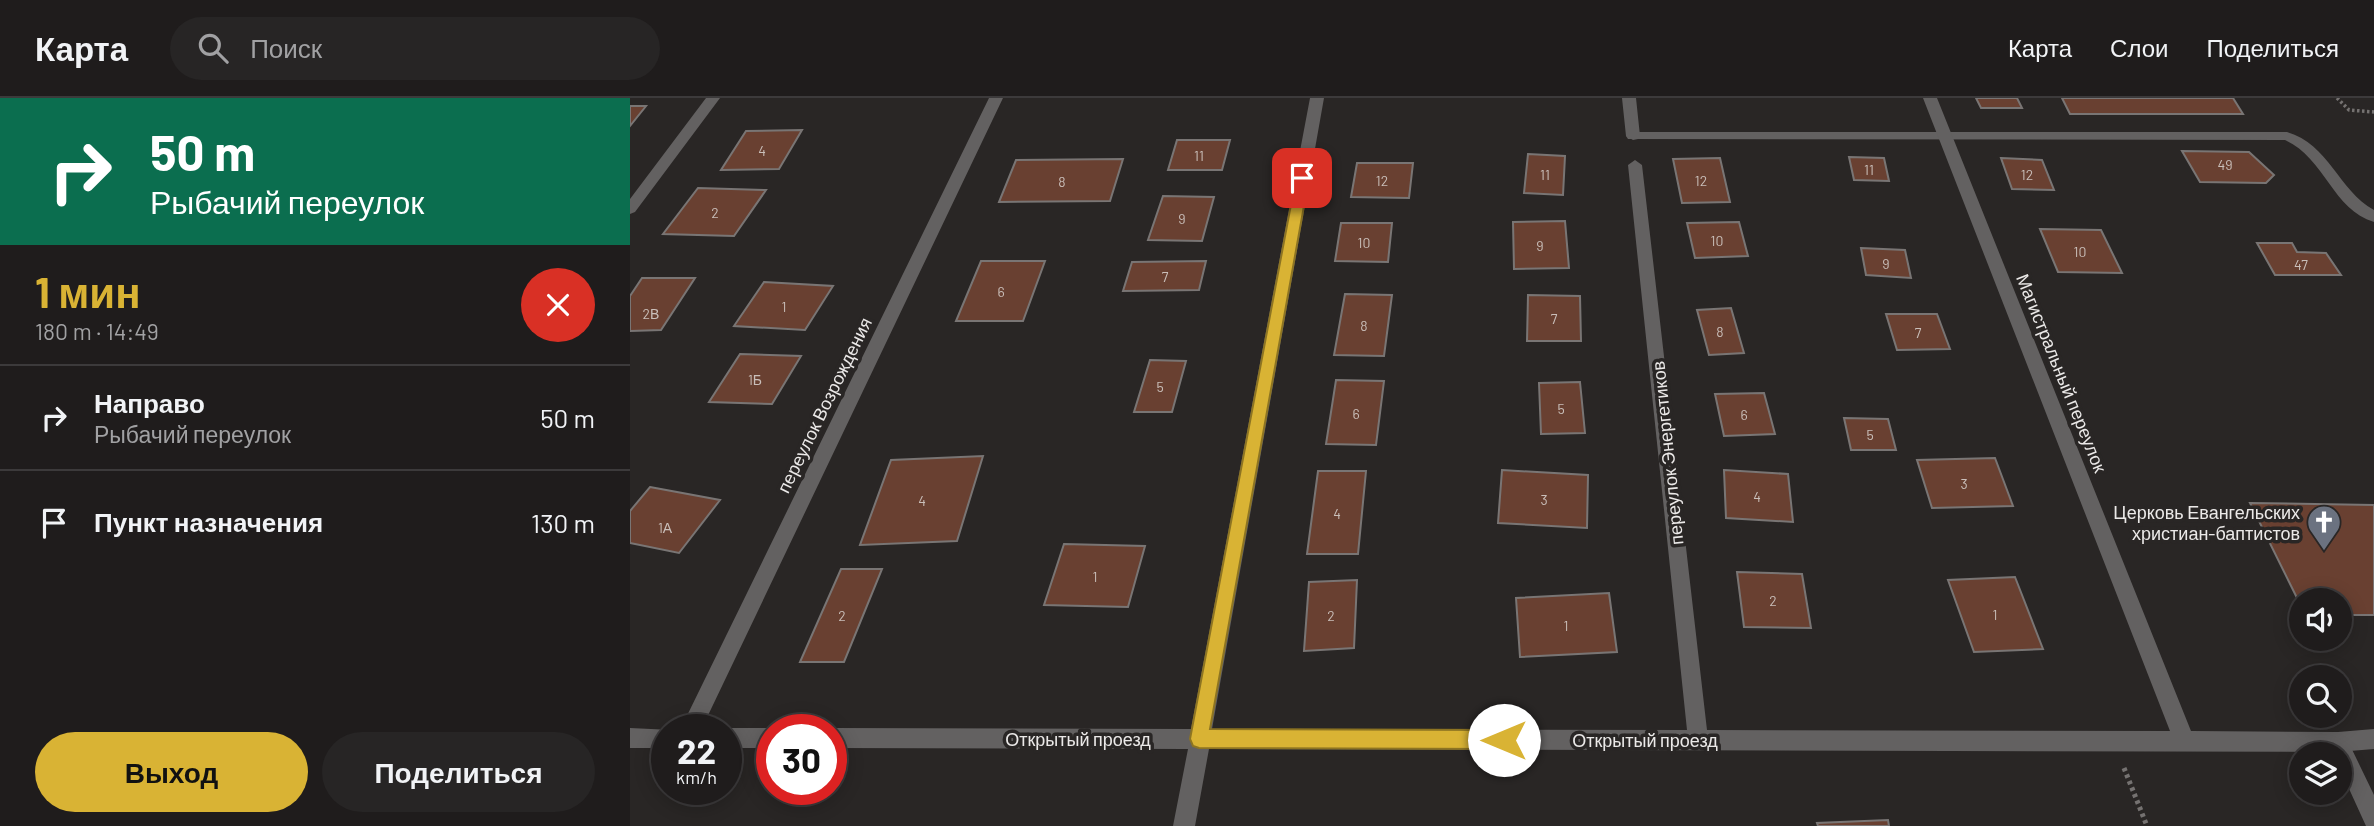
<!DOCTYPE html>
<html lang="ru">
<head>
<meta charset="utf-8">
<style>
  body { margin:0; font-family:Barlow,sans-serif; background:#272525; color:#f1f3f6; height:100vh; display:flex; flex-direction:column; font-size:26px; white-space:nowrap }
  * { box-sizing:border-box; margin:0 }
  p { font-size:23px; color:#a1a1a3 }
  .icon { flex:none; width:38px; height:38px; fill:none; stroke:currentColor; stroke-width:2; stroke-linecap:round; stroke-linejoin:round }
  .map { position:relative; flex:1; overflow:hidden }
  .panel { display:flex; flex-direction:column; background:#1f1c1c; width:630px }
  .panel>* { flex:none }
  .guide { background:#0b6e4f; color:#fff; overflow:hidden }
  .fabs { position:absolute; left:1659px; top:490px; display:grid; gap:14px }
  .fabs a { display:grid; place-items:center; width:63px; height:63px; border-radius:50%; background:#1f1c1c; box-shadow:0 4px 18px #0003,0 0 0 2px #3c3a3b; font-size:35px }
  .speed { position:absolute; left:21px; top:616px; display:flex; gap:14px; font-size:35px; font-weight:700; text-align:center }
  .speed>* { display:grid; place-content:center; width:91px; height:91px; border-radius:50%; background:#1f1c1c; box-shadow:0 4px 18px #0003,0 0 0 2px #3c3a3b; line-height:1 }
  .speed small { font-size:18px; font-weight:400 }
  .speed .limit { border:10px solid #d22; background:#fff; color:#111 }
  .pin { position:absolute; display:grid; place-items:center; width:60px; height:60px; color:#fff; margin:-30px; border-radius:14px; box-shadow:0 4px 10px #0006 }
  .me { position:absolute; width:77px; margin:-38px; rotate:270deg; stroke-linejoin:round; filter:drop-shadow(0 0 5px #0008) }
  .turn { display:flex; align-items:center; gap:24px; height:147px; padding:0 35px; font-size:32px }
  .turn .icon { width:91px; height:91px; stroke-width:2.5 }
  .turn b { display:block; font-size:49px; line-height:60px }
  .round { display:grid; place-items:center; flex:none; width:74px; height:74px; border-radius:37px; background:#272525 }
  .summary { display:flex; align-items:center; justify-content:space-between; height:119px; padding:0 35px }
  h1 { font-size:42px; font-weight:700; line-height:52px; color:#d9b334 }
  .primary-button { display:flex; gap:14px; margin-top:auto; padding:14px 35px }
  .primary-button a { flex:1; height:80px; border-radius:42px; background:#d9b334; color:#111; font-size:28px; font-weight:700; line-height:80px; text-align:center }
  .primary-button a+a { background:#272525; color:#f1f3f6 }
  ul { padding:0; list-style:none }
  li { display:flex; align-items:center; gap:21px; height:105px; padding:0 35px; border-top:2px solid #3c3a3b }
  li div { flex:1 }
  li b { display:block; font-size:26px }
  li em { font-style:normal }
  header { display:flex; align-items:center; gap:42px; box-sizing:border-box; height:98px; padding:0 35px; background:#1f1c1c; border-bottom:2px solid #3c3a3b }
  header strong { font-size:33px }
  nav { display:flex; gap:38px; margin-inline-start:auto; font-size:24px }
  .search { width:490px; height:63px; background:#272525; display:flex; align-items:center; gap:18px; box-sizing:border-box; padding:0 24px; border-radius:38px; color:#a1a1a3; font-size:26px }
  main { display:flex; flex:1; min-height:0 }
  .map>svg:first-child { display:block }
  .building { fill:#694031; stroke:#797574; stroke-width:2 }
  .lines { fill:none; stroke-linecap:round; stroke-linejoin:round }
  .path-far1 { stroke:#757271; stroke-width:3.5; stroke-dasharray:2.5 2.5; stroke-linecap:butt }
  .path { stroke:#757271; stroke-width:5; stroke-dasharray:3.5 3.5; stroke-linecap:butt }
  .service { fill:#636161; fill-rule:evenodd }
  .minor { fill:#636161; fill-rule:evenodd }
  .route { fill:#d9b334; stroke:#8d7422; stroke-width:2 }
  .labels { text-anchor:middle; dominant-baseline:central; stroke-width:7; stroke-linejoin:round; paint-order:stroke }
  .number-label { font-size:14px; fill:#cabfba }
  .street-label { font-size:18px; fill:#ebe9e8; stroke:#292625 }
  .poi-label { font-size:18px; fill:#ebe9e8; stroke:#292625; text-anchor:end }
</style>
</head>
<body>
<header>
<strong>Карта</strong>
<div class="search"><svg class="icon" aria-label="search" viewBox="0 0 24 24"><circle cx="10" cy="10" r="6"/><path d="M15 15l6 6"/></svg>Поиск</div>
<nav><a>Карта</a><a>Слои</a><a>Поделиться</a></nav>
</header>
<main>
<section class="panel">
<div class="guide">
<div class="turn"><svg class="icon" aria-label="right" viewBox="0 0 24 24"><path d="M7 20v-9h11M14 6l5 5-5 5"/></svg><div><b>50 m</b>Рыбачий переулок</div></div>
</div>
<div class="summary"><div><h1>1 мин</h1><p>180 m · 14:49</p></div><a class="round" style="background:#d93025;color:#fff"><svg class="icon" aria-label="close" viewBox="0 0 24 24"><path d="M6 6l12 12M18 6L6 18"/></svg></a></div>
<ul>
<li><svg class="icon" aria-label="right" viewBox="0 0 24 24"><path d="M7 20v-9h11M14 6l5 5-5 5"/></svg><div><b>Направо</b><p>Рыбачий переулок</p></div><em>50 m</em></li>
<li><svg class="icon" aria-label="arrive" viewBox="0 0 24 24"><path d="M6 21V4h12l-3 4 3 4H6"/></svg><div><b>Пункт назначения</b></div><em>130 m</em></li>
</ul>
<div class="primary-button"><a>Выход</a><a>Поделиться</a></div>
</section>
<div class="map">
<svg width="1744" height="728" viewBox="0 0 1744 728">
  <rect width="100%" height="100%" fill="#292625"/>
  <!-- building -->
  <path class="building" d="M1346,0H1387L1392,10H1351Z
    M1432,0H1603L1613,16H1440Z
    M0,8H16L0,28Z
    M172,32L149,71L91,72L116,33Z
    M547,42H600L592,72H538Z
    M1552,53L1619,54L1644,77L1636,85L1570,84Z
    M898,56L935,58L933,97L894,95Z
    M1219,59L1254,60L1259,83L1224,82Z
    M1090,60L1100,104L1052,105L1043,61Z
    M1371,60L1412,62L1424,92L1382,91Z
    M493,61L480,103L369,104L386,62Z
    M727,65H783L779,100L721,99Z
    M68,90L136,92L104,138L33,136Z
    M533,98L584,99L572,143L518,142Z
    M935,123L939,170L884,171L883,124Z
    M1109,124L1118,158L1065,160L1057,125Z
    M711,125H762L758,164L705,163Z
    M1410,131L1471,132L1492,175L1428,174Z
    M1627,145H1662L1667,154L1696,155L1711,177H1645Z
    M1231,150L1275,152L1281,180L1236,177Z
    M351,163H415L393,223H326Z
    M576,163L569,192L493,193L502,164Z
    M12,180H65L31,232L0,233V198Z
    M134,184L203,188L175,232L104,228Z
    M715,196L762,197L754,258L704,257Z
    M898,197L950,198L951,243H897Z
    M1101,210L1114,255L1079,257L1067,212Z
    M1256,216H1307L1320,251L1267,252Z
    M110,256L171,258L142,306L79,304Z
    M520,262L556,263L542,314H504Z
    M706,282L754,283L746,347L696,346Z
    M950,284L955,335L911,336L909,285Z
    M1134,295L1145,336L1094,338L1085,296Z
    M1214,320L1258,321L1266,352H1221Z
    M353,358L327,443L230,447L261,362Z
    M1365,360L1383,408L1302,410L1287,362Z
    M872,372L958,377L957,430L868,425Z
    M1094,372L1158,376L1163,424L1096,420Z
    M688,373H736L728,456H677Z
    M20,389L90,402L49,455L0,445V413Z
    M1620,405L1744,407V517H1710V502H1671V508Z
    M434,446L515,448L498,509L414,507Z
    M211,471H252L214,564H170Z
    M1107,474L1172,476L1181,530L1114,529Z
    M1385,479L1413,551L1344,554L1318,482Z
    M727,482L724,550L674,553L679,484Z
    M979,495L987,554L890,559L886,500Z
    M1258,722L1259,728H1188L1187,725Z"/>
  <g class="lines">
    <!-- path-far1 -->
    <path class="path-far1" d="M1707,0L1719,12L1744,14"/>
    <!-- path -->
    <path class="path" d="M1494,670L1517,728"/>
    <!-- service -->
    <path class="service" d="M1003,34H1657C1699,46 1708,92 1744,112V124C1703,112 1694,59 1655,42L998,41L996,38Z
      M1708,634L1715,637L1744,697V728H1736L1710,671V656H1703L1698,644L1701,637Z"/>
    <!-- minor -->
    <path class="minor" d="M76,0H90L5,114L0,116V101Z
      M359,0H373L71,632H50Z
      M680,0H694L582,631L1057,632L998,67L1005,62L1012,67L1077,632L1540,633L1293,0H1307L1561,633L1708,634L1744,631V651L1708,654L579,651L565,728H543L558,651L201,650V632H196L201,630L561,631Z
      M992,0H1006L1010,38L1008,41L1003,42L996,38Z
      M0,630L42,632H37V650H0Z
      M96,630H142L147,632H142V650H96V632H91Z"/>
  </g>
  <!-- route -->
  <path class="route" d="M672,76L679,80L580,631L874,632L881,635L884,642L881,648L874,651L569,650L563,648L560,641L666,80Z"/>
  <!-- icons -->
  <defs>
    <g id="church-pin" transform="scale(1.75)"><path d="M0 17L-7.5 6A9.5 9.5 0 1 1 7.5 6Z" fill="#6b7280" stroke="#292625"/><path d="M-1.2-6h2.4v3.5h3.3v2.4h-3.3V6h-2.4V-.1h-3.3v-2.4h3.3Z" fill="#fff"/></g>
  </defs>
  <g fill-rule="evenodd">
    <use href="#church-pin" x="1694" y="424"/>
  </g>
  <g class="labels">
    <!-- number labels -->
    <g class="number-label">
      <text x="132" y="52">4</text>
      <text x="569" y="57">11</text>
      <text x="1595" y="66">49</text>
      <text x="1239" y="71">11</text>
      <text x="915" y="76">11</text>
      <text x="1397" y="76">12</text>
      <text x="752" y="82">12</text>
      <text x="1071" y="82">12</text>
      <text x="432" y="83">8</text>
      <text x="85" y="114">2</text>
      <text x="552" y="120">9</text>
      <text x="1087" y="142">10</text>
      <text x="734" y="144">10</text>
      <text x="910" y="147">9</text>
      <text x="1450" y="153">10</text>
      <text x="1256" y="165">9</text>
      <text x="1671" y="166">47</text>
      <text x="535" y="178">7</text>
      <text x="371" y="193">6</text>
      <text x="154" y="208">1</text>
      <text x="21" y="215">2В</text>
      <text x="924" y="220">7</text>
      <text x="734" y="227">8</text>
      <text x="1090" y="233">8</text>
      <text x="1288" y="234">7</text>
      <text x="125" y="281">1Б</text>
      <text x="530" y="288">5</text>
      <text x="931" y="310">5</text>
      <text x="726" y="315">6</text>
      <text x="1114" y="316">6</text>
      <text x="1240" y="336">5</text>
      <text x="1334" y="385">3</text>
      <text x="1127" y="398">4</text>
      <text x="914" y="401">3</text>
      <text x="292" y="402">4</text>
      <text x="707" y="415">4</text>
      <text x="35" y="429">1А</text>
      <text x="465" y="478">1</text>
      <text x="1143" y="502">2</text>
      <text x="1365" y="516">1</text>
      <text x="212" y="517">2</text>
      <text x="701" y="517">2</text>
      <text x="936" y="527">1</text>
    </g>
    <!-- street labels -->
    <g class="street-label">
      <text transform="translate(1432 275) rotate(68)">Магистральный переулок</text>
      <text transform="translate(194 307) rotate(-64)">переулок Возрождения</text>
      <text transform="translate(1037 355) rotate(-96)">переулок Энергетиков</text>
      <text x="448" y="641">Открытый проезд</text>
      <text x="1015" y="642">Открытый проезд</text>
    </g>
    <!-- poi labels -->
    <g class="poi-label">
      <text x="1670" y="414">Церковь Евангельских<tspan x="1670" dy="21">христиан-баптистов</tspan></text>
    </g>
  </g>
</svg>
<div class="fabs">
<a><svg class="icon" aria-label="sound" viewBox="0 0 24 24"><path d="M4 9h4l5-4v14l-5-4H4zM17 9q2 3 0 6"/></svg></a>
<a><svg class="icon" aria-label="search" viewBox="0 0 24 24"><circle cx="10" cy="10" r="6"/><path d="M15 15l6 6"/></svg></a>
<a><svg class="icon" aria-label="layers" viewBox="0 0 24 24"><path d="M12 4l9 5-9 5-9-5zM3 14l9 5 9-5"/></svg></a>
</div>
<div class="speed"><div>22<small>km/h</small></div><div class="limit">30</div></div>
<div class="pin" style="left:672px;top:80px;background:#d93025"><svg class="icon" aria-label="arrive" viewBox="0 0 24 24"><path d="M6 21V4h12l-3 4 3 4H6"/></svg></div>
<svg class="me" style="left:874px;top:642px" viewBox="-20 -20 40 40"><circle r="19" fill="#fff"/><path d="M0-13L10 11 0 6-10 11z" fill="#d9b334"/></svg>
</div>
</main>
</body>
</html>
